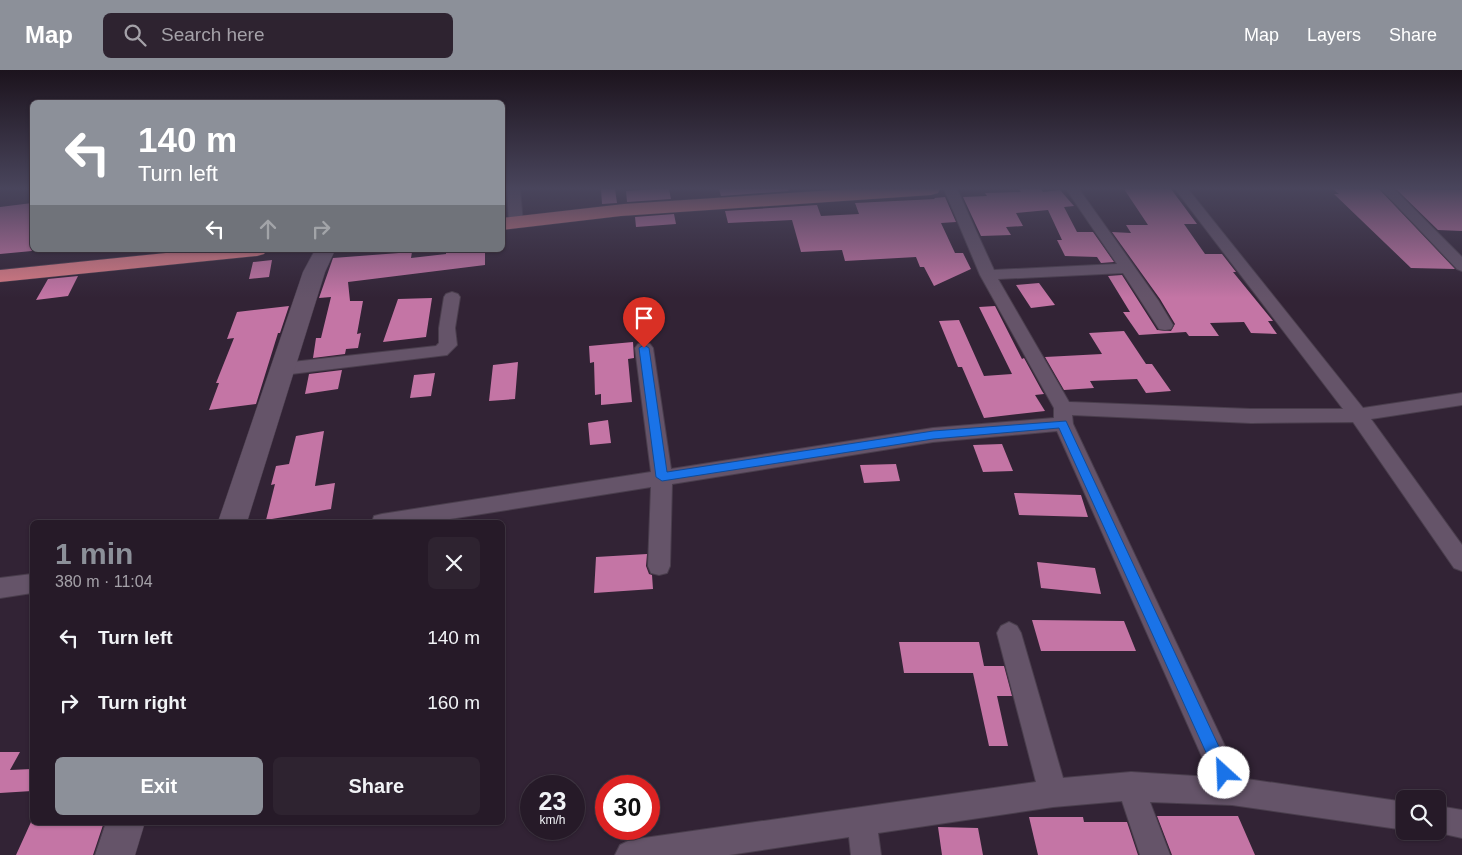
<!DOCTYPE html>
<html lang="en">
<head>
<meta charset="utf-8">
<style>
  body { margin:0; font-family:Helvetica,sans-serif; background:#2e2330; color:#f1f3f6; height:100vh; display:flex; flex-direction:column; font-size:19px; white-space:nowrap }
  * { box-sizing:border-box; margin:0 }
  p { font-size:16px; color:#a4a1a8 }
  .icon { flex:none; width:28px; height:28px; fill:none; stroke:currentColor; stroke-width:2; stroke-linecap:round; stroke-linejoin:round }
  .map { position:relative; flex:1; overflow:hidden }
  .details { position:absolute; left:30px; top:450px; width:475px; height:305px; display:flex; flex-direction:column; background:#261a28; border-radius:8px; box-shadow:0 1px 4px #0004,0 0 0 1px #423845 }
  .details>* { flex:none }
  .hud { position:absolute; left:30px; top:30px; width:475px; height:152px; border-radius:8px; box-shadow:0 1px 4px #0004,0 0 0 1px #423845; background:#8c9099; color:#fff; overflow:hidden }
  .tools { position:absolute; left:1396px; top:720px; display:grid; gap:10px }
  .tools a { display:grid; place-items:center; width:50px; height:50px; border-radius:8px; background:#261a28; box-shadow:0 1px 4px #0004,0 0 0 1px #423845; font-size:25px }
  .speed { position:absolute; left:520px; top:705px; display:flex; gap:10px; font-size:25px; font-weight:700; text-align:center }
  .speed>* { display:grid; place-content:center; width:65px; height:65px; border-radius:50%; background:#261a28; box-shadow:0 1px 4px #0004,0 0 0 1px #423845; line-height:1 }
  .speed small { font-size:12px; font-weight:400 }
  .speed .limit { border:8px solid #d22; background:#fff; color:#111 }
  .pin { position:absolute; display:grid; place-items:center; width:42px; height:42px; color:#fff; margin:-51px -21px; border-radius:50% 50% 50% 0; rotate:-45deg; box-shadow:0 0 5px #0007 }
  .pin .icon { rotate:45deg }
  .me { position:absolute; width:55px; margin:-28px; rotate:335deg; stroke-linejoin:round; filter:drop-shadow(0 0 4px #0008) }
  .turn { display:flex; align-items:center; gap:18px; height:105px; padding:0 25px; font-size:22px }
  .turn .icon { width:65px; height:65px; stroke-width:2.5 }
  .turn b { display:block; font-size:35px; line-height:42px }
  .lanes { display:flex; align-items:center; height:48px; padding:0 25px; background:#0003; justify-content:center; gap:25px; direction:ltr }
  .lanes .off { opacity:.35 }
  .round { display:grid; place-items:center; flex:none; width:52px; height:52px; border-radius:8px; background:#2e2330 }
  .summary { display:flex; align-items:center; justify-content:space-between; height:85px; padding:0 25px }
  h1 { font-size:30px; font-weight:700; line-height:38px; color:#8c9099 }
  .button { display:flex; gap:10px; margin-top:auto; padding:10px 25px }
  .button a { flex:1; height:58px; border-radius:8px; background:#8c9099; color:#fff; font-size:20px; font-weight:700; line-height:58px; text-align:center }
  .button a+a { background:#2e2330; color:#f1f3f6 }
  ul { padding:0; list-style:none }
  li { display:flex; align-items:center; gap:15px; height:65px; padding:0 25px }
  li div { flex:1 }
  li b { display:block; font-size:19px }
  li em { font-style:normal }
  header { display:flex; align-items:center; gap:30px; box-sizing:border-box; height:70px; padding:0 25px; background:#8c9099; color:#fff }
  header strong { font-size:24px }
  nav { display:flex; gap:28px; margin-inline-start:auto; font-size:18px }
  .search { width:350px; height:45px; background:#2e2330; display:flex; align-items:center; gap:12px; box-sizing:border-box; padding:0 18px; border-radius:8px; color:#a4a1a8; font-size:19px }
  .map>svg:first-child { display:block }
  .building { fill:#c475a5 }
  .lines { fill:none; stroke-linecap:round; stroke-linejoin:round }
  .street-casing { stroke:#4a3e4d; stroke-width:2 }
  .secondary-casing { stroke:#4a3e4d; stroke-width:1 }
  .highway-casing { stroke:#4a3e4d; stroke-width:1 }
  .street { fill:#655469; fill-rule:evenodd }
  .secondary { fill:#655469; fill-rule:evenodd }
  .highway { fill:#db7c86; fill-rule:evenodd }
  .route { fill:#1a73e8; stroke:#114b97 }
</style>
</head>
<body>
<header>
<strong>Map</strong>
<div class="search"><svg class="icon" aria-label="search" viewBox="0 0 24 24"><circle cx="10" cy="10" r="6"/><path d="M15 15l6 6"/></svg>Search here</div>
<nav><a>Map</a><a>Layers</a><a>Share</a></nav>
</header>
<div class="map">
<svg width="1462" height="785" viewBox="0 0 1462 785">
  <rect width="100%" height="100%" fill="#322335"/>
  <!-- building -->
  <path class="building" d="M601,119H615L617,133L602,134Z
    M654,119H669L671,129L627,132L626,121Z
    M719,119H788L789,121L721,126Z
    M1019,119H1041L1043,122L1060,120L1074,136L1064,137L1077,162H1093L1114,192L1101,193L1097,187L1065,186L1057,170H1062L1048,140L1016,143L1023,156L1006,157L1011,165L981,166L963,127L987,126L985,123L1021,122Z
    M1124,119H1171L1197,154H1184L1205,184H1222L1236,202H1233L1273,251H1268L1277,264L1251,263L1244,252L1210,253L1219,266H1189L1186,262L1139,265L1123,242H1130L1108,206L1122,205L1157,260L1171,261L1175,254L1160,229L1112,162L1131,163L1126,155H1148Z
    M1333,119H1379L1455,199L1411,198L1334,124H1339Z
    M1396,119L1462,120V161L1438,160Z
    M945,127L956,152L941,153L955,183H963L971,199L934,216L924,197H920L916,187L845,191L842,180L801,182L792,150L728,153L725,141L817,135L821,146L859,144L855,133L935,129L934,128Z
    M32,133V181L0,184V137Z
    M674,144L676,154L636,157L635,147Z
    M446,180H485V195L348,212L350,231H363L357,264L361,263L358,278L346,279L345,284L313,288L316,268H321L331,227L319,228L333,188L412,182L411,188L446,184Z
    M272,190L269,207L249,209L253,192Z
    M78,206L68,226L36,230L48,209Z
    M1039,213L1055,235L1031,238L1016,215Z
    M432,228L426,267L383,272L398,229Z
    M289,236L280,263H278L256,334L209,340L219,313H216L234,268L227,269L237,242Z
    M995,236L1022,289L1024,288L1042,321L1044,324L1035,325L1045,341L984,348L962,297H958L939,251L959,250L984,306L1012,304L979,237Z
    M1124,261L1146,294H1152L1171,321L1146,323L1137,309L1090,311L1094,318L1064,320L1045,287L1102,284L1089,263Z
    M633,272L634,288L628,289L632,332L601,335V324L595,325L594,292L590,293L589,276Z
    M518,292L515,329L489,331L493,295Z
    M342,300L338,319L305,324L309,304Z
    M435,303L431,326L410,328L414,305Z
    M608,350L611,373L590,375L588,353Z
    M324,361L315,416L335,413L331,439L266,450L275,414L271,415L276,396L289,394L296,366Z
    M1002,374L1013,401L983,402L973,375Z
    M896,394L900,411L864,413L860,395Z
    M1014,423L1081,425L1088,447L1019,445Z
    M647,484L646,496L649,504L652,505L653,519L594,523L596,487Z
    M1037,492L1095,498L1101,524L1041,518Z
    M1032,550L1124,551L1136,581H1041Z
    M899,572H979L984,596H1004L1012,626H997L1008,676H989L973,603H904Z
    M0,682H20L10,700L32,699V721L0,723Z
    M1157,746H1238L1255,785H1172Z
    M1029,747H1083L1084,752H1127L1138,785H1038Z
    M31,752H104L93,785H16Z
    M938,757L978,758L983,785H942Z"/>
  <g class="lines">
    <!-- street casing -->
    <g class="street-casing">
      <path id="street" d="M507,119H520L523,153L521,156H511L509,153Z
        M944,119H957L994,200L1117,194L1066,119H1079L1158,230L1173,255L1171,259L1165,260L1159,259L1123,203L998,209L1069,332L1251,339H1343L1175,119H1188L1363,338L1462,323V335L1371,349L1462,475V501L1454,498L1353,352L1251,353L1072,345L1073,354L1240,708L1405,732V760L1232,735L1150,732L1170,785H1140L1122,731L1053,737L878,763L881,785H851L849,767L729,785H615L620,775L630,770L1036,712L997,563L1001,556L1009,552L1017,556L1021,563L1063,708L1131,702L1211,707L1057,361L933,372L672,414L670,496L667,503L659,505L651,503L648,496L651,417L431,452H372L374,446L382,444L651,402L635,278L638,274L644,273L650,274L653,278L671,399L933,358L1054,348V338L980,205Z
        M1381,119H1394L1462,187V201L1457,199Z
        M452,222L458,224L460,227L455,258L457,275L447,285L283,305L277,303L274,299L277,295L283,293L436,276L439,273V258L444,227L446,224Z
        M32,504V523L0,528V508Z
        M1438,736L1462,740V768L1431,761H1438Z"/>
    </g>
    <!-- secondary casing -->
    <g class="secondary-casing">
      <path id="secondary" d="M315,180H335L325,202L247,452H218L303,202Z
        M106,752H145L135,785H95Z"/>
    </g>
    <!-- highway casing -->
    <g class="highway-casing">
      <path id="highway" d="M849,119H940L938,123L931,125L621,146L502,160V148L624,134Z
        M195,180H267L264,184L257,186L0,212V200Z"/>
    </g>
    <!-- street -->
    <use href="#street" class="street"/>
    <!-- secondary -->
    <use href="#secondary" class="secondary"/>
    <!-- highway -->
    <use href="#highway" class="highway"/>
  </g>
  <!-- sky -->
  <linearGradient id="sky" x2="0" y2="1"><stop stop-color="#1c131d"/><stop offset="0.52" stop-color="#49455c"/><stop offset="1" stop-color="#49455c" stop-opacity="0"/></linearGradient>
  <rect width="1462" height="228" fill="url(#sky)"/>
  <!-- route -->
  <path class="route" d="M644,275L649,278L667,402L933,361L1066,351L1229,698L1231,703L1229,709L1224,711L1218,709L1059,358L933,369L662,411L656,407L639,278Z"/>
</svg>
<div class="tools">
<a><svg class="icon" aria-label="search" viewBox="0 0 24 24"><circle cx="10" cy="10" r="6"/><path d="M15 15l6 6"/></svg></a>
</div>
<div class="speed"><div>23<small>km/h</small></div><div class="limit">30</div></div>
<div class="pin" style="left:644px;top:278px;background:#d93025"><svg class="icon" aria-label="arrive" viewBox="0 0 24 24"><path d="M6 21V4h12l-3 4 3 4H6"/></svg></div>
<svg class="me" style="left:1224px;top:703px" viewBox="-20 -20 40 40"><circle r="19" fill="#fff"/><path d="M0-13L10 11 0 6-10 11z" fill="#1a73e8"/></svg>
<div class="hud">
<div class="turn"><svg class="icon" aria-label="left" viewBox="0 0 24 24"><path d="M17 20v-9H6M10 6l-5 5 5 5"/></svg><div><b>140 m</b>Turn left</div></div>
<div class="lanes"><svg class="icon" aria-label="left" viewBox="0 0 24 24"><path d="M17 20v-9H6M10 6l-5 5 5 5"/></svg><svg class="icon off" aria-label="ahead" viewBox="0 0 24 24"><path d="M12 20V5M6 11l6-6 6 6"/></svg><svg class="icon off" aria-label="right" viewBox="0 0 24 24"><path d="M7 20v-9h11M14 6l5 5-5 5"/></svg></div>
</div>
<section class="details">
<div class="summary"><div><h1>1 min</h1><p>380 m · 11:04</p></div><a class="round"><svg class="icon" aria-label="close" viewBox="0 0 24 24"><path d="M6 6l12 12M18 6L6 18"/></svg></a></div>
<ul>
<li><svg class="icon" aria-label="left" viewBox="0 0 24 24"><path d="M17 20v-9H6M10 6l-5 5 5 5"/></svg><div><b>Turn left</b></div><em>140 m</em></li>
<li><svg class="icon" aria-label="right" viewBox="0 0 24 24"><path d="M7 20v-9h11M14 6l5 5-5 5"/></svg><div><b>Turn right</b></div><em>160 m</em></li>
</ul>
<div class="button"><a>Exit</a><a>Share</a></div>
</section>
</div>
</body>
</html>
